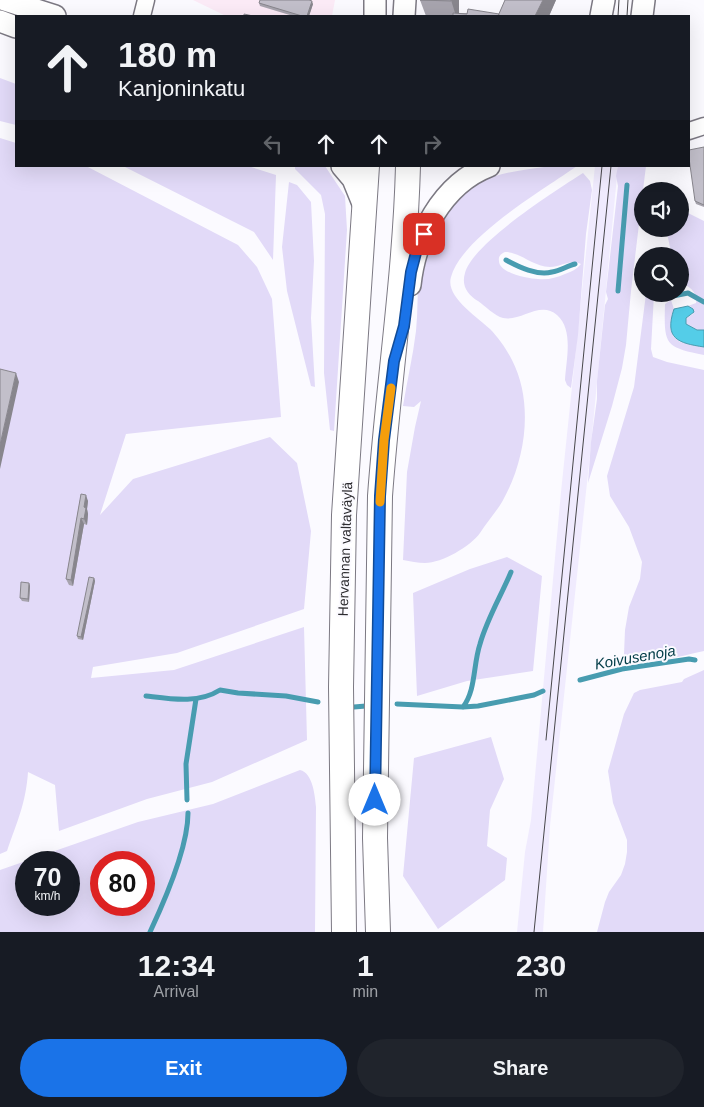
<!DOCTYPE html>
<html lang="en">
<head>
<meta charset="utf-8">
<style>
  body { margin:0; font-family:Arial,sans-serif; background:#20242c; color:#f1f3f6; height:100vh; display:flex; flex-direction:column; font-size:19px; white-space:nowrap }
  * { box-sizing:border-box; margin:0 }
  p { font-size:16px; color:#9ea1a6 }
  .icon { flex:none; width:28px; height:28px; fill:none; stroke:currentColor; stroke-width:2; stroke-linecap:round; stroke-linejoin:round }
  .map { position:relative; height:932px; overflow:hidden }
  .panel { display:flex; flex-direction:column; background:#171b24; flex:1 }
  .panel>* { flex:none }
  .top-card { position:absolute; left:15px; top:15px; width:675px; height:152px; border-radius:0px; box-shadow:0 5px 20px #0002; background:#171b24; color:#f1f3f6; overflow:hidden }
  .controls { position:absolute; left:634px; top:182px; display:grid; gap:10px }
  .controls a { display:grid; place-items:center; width:55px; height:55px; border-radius:50%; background:#171b24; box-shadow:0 5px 20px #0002; font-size:25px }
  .speed { position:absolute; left:15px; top:851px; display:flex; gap:10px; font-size:25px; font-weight:700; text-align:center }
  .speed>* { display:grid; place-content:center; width:65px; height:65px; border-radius:50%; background:#171b24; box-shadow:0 5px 20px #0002; line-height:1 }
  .speed small { font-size:12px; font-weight:400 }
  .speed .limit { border:8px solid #d22; background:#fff; color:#111 }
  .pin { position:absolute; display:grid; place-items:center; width:42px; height:42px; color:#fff; margin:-21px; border-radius:10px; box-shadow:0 2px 8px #0006 }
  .me { position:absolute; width:55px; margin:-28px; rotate:0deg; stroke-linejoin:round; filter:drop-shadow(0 0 4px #0008) }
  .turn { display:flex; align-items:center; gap:18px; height:105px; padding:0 20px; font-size:22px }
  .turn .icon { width:65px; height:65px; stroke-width:2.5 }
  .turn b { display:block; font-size:35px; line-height:42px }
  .lanes { display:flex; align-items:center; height:48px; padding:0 20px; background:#0003; justify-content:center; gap:25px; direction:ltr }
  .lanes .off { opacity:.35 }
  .eta { display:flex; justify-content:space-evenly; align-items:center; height:85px; text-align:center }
  .eta b { font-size:30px; font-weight:600; line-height:35px }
  .button { display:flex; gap:10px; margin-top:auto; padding:10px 20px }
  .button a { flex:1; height:58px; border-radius:30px; background:#1a73e8; color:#fff; font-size:20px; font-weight:600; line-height:58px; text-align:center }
  .button a+a { background:#20242c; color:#f1f3f6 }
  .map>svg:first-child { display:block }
  .commercial { fill:#fcebf7 }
  .built { fill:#f0ebfe }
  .green { fill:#e2daf8; fill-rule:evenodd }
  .water { fill:#54cde8; stroke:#489cb0 }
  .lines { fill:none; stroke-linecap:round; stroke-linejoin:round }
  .stream { stroke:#489cb0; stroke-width:5 }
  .minor-casing { stroke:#7c7983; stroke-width:19 }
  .major-casing { stroke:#7c7983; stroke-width:24 }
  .highway-casing { stroke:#7c7983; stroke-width:26 }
  .minor { stroke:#fff; stroke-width:16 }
  .major { stroke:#fff; stroke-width:21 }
  .highway { stroke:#fff; stroke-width:24 }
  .tram { stroke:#47464a; stroke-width:1 }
  .wall { fill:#a7a4ae }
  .shaded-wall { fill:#88868d }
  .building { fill:#c2bfca; stroke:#88868d }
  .route-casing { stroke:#114b97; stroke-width:12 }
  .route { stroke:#1a73e8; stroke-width:9 }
  .slow { stroke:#f59e0b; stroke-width:9 }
  .labels { text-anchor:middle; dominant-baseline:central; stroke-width:4; stroke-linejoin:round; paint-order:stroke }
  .street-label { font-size:14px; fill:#2c2b2f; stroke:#fbfaff }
  .water-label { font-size:15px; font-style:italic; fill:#023c47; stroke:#fbfaff }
</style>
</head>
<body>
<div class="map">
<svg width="704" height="932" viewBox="0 0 704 932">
  <rect width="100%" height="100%" fill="#fbfaff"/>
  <!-- commercial -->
  <path class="commercial" d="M193,0H335L332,16H226Z"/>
  <!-- built -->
  <path class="built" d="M595,166H618L590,455L550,826L543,932H517L525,852L531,820L561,492Z"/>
  <!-- green -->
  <path class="green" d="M0,78L16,84V125L0,121Z
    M0,138L16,143V166H86L238,245L257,267L272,299L281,417L126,434L100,515L133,479L270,437L297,463L311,531L304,609L177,653L93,667L91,678L174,670L304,627L307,740L212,782L147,799L59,831L55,785L28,772C26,803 17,822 7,851L0,854Z
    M123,166H248L276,175L273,260L254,232Z
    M295,166H325L345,196L347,230L334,431L330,430L324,373L325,214L321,195L295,169Z
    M551,166H577C543,190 462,237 451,277C445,297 478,317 490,329C498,337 507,350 512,360C534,403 526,460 502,502C496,512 487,522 480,533C471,546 442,563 425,563C418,563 410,561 403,560L407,472L415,427L421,401L414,407L403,406C407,381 413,356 416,331C418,312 417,293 419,274C423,244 450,199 477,184C499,171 527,170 551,166Z
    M618,166H646L644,182L631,291L626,345L622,368L612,406L588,483L591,442L597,399V381L605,305L608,299L606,292L618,186L616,176Z
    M583,173L590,181L592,190L586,234L578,335L571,388L567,385L565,380C566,360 574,330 557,315C540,300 521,322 503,318C495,316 485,306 478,301C468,295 461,286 465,273C473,243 555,191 583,173ZM505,252C521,252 531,266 550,267C561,267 570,259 581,264C577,269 571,272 565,274C556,278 548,280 538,279C528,279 499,273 499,261C498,256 501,254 505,252Z
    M289,182L297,185L311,202L314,261L311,318L315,387L311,386L287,291L282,247Z
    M680,209L704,221V330H697L686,324V318L693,314L691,307L688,306L696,303C698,295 692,288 685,285C685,274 680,267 680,256H672L666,229H680Z
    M646,294H654L651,349L653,357L667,362L704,370V651C683,655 645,668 626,656L624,654L625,630L629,607L640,579L642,562L629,527L610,496L607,476L634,387Z
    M671,300L674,309L672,332L673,336L680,342L704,347V355C664,347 664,344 665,304Z
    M507,557L542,576L533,671L467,681L417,696L413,593L470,569Z
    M704,670V932H597L605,902L609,892L621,875L625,864L627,852V840L613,803L608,771L624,714L634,693L640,690L682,682L684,679Z
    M491,737L504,779L490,810L487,846L507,858L505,880L438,929L403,876L414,758Z
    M300,770C313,773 315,796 316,807L315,932H0V870L138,822L213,804ZM26,862H69V905H26ZM101,862H144V905H101Z"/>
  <!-- water -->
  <path class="water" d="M688,306L693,309L694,312L686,318V324L697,330H704V347C678,343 664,339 674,309Z"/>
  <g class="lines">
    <!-- stream -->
    <path class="stream" d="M506,260C519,267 537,276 552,272C560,271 567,266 575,264
      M618,291L627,185
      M668,297L688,293L704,302
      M580,680L622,669L689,659L695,660
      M146,696C171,699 198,704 220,690L238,693L286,696L318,702
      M397,704L463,707L478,706L534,695L543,691
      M354,707L366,706
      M463,707C476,690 473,665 480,644C487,619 501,596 511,572
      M187,800L186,764L196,699
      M150,932C165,900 188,848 188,813"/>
    <!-- minor casing -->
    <g class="minor-casing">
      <path id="minor" d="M142,16L146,0
        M689,131L704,126"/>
    </g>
    <!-- major casing -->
    <g class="major-casing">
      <path id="major" d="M5,0L55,16
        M375,16V0
        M404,16L405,0
        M601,16L604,0
        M642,16L644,0
        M0,21L16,27
        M342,166L353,179L364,206
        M410,285C415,237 442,184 489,166"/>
    </g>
    <!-- highway casing -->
    <g class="highway-casing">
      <path id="highway" d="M344,932L341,687L344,515L367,166
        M378,932L375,838L380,496C388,386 405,277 408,166"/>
    </g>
    <!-- minor -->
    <use href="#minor" class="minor"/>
    <!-- major -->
    <use href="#major" class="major"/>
    <!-- highway -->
    <use href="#highway" class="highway"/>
    <!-- tram -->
    <path class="tram" d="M618,16L619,0
      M627,16L628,0
      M546,740L602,166
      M534,932L611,166"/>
  </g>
  <!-- wall -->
  <path class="wall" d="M420,0H459V13L499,14L505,0H556L549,16H426Z
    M259,3L313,4L309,16H293L260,6Z
    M704,147V207L696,204L695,201Z
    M81,494L88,501L87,509L88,514L87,525L84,524L73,586L69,585L66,579Z
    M94,578L95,581L83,640L78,639L77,636Z
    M29,583L30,586L29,602L22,601L20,598Z"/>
  <!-- shaded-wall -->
  <path class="shaded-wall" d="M451,0H459V16H456Z
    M543,0H556L549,16H535Z
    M312,1L313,4L309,16H307Z
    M16,373L19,382L0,469V445Z
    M86,495L88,501L87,509L88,514L87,525L84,519V507Z
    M81,518L84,524L73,586L71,580Z
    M94,578L95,581L83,640L81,637Z
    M29,583L30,586L29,602L28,599Z"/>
  <!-- building -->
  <path class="building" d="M260,0H309L312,1L307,16H302L259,3Z
    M420,0H451V1Z
    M505,0H543L535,16H498Z
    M468,9L499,14L498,16H453V13L467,14Z
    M244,14L253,16H244Z
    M704,147V205L695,201L689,158V150Z
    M0,369L16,373L0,445Z
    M81,494L86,495L84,507L86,508L84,519L81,518L71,580L66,579Z
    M89,577L94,578L81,637L77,636Z
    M21,582L29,583L28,599L20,598Z"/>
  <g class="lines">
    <!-- route casing -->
    <g class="route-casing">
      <path id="route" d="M375,800L380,496L384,440L394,361L404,326L411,272L418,245L424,234"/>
    </g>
    <!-- route -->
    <use href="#route" class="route"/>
    <!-- slow -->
    <path class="slow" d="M380,502L384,440L391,388"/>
  </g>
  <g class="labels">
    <!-- street labels -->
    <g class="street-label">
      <text transform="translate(345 549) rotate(-88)">Hervannan valtaväylä</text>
    </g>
    <!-- water labels -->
    <g class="water-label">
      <text transform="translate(635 657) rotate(-10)">Koivusenoja</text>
    </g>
  </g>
</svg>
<div class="controls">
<a><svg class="icon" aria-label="sound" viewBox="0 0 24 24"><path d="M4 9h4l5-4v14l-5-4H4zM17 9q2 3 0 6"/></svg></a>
<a><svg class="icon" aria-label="search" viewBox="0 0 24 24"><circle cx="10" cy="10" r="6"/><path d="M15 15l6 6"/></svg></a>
</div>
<div class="speed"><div>70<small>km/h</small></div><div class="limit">80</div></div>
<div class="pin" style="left:424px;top:234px;background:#d93025"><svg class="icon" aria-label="arrive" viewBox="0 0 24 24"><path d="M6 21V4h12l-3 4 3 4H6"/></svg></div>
<svg class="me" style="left:375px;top:800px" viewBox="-20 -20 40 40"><circle r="19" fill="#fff"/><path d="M0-13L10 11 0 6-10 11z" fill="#1a73e8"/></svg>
<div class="top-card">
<div class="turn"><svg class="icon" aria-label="ahead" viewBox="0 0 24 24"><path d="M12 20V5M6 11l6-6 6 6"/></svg><div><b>180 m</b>Kanjoninkatu</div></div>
<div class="lanes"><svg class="icon off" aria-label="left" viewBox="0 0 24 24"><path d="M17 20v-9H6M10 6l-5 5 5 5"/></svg><svg class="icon" aria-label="ahead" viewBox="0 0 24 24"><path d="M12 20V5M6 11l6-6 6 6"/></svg><svg class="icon" aria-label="ahead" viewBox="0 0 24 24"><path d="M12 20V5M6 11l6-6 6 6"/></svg><svg class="icon off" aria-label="right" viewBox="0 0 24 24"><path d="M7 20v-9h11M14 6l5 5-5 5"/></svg></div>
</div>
</div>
<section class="panel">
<div class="eta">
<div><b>12:34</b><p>Arrival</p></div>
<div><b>1</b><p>min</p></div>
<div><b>230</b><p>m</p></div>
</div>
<div class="button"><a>Exit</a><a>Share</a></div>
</section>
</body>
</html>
